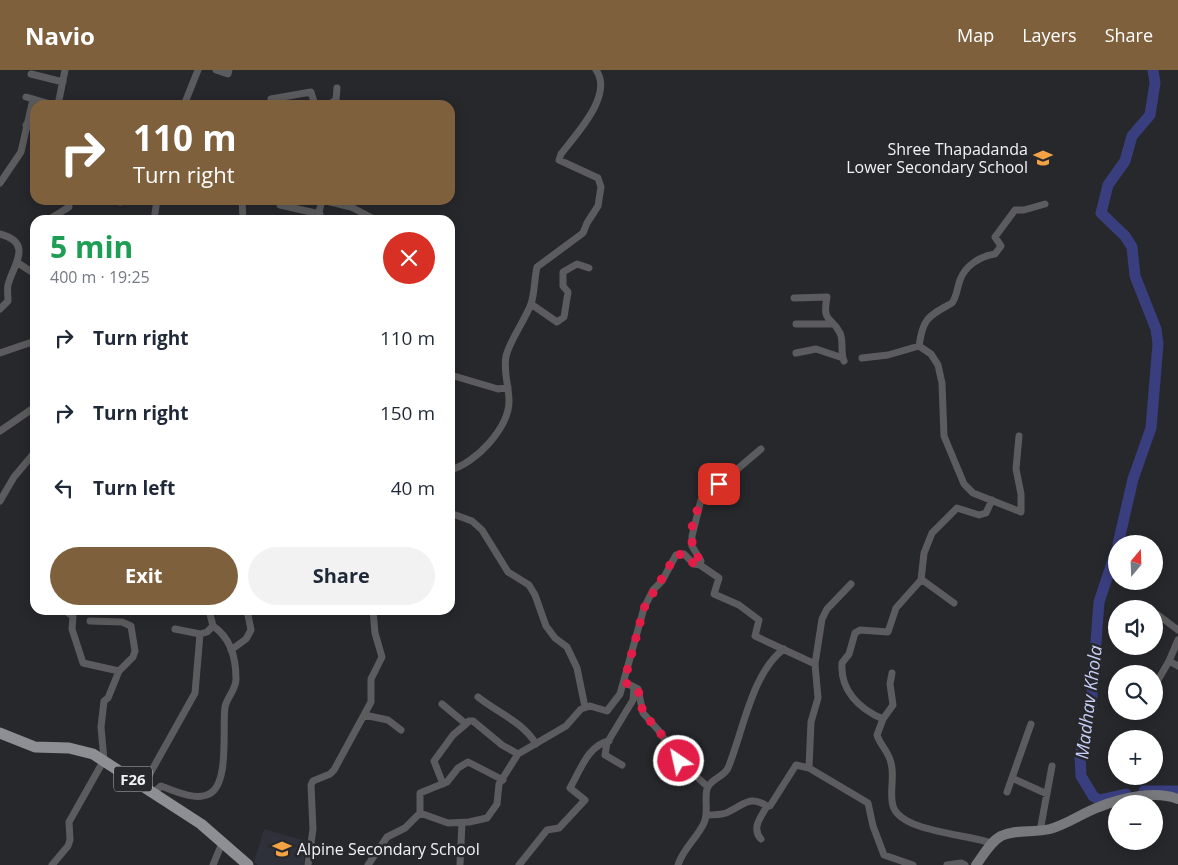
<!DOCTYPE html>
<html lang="en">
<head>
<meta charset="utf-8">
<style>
  body { margin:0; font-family:"Open Sans",sans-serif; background:#f2f2f3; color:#1f2937; height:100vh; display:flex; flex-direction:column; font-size:19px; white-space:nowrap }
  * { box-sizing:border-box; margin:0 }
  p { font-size:16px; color:#747a83 }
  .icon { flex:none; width:28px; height:28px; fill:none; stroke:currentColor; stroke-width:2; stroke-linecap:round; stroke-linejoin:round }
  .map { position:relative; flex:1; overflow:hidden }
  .sheet { position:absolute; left:30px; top:145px; width:425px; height:400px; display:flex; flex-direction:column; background:#fff; border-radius:15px; box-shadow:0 2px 12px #0003 }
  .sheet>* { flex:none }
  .guide { position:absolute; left:30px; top:30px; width:425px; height:105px; border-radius:15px; box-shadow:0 2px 12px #0003; background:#7f603d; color:#fff; overflow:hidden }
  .needle { width:32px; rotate:19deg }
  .buttons { position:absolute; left:1108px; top:465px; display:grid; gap:10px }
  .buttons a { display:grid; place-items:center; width:55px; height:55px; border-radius:50%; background:#fff; box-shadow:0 2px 12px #0003; font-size:25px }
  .pin { position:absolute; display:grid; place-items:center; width:42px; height:42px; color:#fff; margin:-21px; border-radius:10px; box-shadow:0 2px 8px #0006 }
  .me { position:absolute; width:55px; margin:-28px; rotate:326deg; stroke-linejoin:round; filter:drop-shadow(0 0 4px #0008) }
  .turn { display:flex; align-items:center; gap:18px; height:105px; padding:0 20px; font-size:22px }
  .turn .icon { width:65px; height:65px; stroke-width:2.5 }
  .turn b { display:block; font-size:35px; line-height:42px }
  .round { display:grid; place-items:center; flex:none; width:52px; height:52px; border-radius:26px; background:#f2f2f3 }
  .headline { display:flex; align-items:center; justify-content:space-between; height:85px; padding:0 20px }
  h1 { font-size:30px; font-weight:700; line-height:38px; color:#1e9e55 }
  .primary-button { display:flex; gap:10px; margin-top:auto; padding:10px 20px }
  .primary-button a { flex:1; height:58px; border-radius:30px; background:#7f603d; color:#fff; font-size:20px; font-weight:700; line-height:58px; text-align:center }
  .primary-button a+a { background:#f2f2f3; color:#1f2937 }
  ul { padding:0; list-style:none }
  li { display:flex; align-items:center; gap:15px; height:75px; padding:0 20px }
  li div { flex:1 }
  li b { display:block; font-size:19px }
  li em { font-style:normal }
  header { display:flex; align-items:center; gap:30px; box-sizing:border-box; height:70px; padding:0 25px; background:#7f603d; color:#fff }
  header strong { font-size:24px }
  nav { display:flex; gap:28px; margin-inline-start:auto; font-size:18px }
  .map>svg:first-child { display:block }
  .built { fill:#2e303a }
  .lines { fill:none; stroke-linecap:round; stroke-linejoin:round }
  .river { stroke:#393e7e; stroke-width:11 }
  .street { stroke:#5c5c5e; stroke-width:7 }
  .secondary { stroke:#78797d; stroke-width:10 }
  .primary { stroke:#8e8f94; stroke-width:11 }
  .route { stroke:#e11d48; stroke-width:9; stroke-dasharray:0 16.2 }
  .labels { text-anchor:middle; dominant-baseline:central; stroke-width:5; stroke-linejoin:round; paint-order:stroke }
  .shield { fill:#27282c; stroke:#b4b5b9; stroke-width:1 }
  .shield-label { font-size:15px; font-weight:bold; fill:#f1f2f5 }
  .poi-label { font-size:16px; fill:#f1f2f5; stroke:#27282c; text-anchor:end }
  .water-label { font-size:18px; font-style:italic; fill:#c8cff6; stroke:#27282c }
</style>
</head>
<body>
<header>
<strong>Navio</strong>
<nav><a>Map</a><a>Layers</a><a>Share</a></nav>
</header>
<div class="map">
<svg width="1178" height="795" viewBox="0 0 1178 795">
  <rect width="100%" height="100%" fill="#27282c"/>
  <!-- built -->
  <path class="built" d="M264,759L306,771L304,795H258L254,792Z"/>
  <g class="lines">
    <!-- river -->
    <path class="river" d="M1118,474L1133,409L1151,358L1158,274L1156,259L1135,206L1132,177L1125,166L1101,143L1108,115L1125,91L1132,66L1150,45L1155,13L1153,0
      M1116,481L1099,532L1091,638L1080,686L1081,706L1093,726L1099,730L1126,724
      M1144,721H1178"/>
    <!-- street -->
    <path class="street" d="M216,0L228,4L229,0
      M31,4L63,12
      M26,27L54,35
      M271,29L311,22L315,35
      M58,35L65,0
      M184,35L198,0
      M328,35L336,30L337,18
      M26,55L35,57
      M0,113L21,82L33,29
      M242,130L243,150
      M120,132V130
      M280,135L320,144
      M48,150L69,137L68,130
      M154,150L157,130
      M317,150L322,130L351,137L376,150
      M0,164C34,173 13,195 8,215C7,220 8,226 8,231L0,239
      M18,193L35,204
      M794,228L827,227C822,254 831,245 840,263C844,271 840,282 844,291
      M531,234L557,252L564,247L568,222L563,216V202L577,194L589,198
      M796,254H831
      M35,256V258
      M919,276L931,284L938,295L942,313L944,366L964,414L973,423L1021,442V424L1016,399L1019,366
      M0,283L35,271
      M796,283L816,279L843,288
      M862,288L888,285L919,276C923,247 929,246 952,233C957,226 957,218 960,210C965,196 980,186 995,184L1001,176L995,167L1015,140H1024L1045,134
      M454,306L498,319L508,317
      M0,361L35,337
      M450,400C475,394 509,358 509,331C509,316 503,301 506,286C511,268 524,252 531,234C535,222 534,210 537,197L583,163L587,153L598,136L601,117L598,108L559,90L561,84C576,64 614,25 596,0
      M0,431L14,407L35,382
      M450,443L472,451L482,460L508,502L529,515L535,525L546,556L555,568L567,577L577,598L585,637
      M700,495L719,508L714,524L739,535L759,550L755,566L815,594
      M921,509L954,533
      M851,514L827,539L822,549L815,594L818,628L811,652L809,698L868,733L873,756L884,785L913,795
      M64,540L73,546L72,559L83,593L119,601
      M1158,545L1178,560
      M175,559L200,564
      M231,580L246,569L251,560L247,540
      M1169,591L1178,570
      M892,603L890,614L893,635L883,649L877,665C880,675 889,682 891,693C895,707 889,722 893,736C901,762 967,764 991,773
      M624,612L638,619L643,643L659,661L679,691L708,717
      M1154,617L1169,591L1178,596
      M478,627C498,643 523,652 536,674
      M442,634L466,654L469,651H473L502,675L518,684
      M364,645L388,650L401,660
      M883,649C859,639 840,620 842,593L849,584L855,563L860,560L888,562L896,538L921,510L924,483L932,463L957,438L979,445L986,443L992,430
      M622,695L605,685L607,673L633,630L634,617
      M1012,708L1047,724
      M443,714L434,691L453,665L466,654
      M143,716L195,623L200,564L207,562L213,556L209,540
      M1007,722L1031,654
      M153,723L161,716C174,721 196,731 209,724C230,714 222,658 225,637C227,627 236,620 236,609C236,588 231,568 213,556
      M767,736H770L796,695L809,698
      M420,743V723L447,712L458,698L468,692L503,710
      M706,745C712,745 720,745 726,743C743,736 749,724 767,736C761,747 751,758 761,769
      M1040,761L1052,696
      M460,794L462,753
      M52,795L68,776L70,770L69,752L104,690L101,657L104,631L108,628L119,601L133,587L135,581L131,556L122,552L90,551
      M213,795L222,773
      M308,795L313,759L311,715L313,711L330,704L334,700L371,632V609L382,587L375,563L373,540
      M368,795L387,767L405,758L420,743L448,753L469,752L487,748L497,734L499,714L518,684L566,656L581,639L590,636L607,641L620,624L644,538L653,520L662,511L676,485L684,484L694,494L700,495L701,491L692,476V466L701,430L761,379
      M519,795L547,760L559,758L585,730L570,718C580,701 588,675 609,671
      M678,795C683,779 697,768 704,753C709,742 704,730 707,719C710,709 724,707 728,698C743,662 752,602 784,579
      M947,795L961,793L965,795"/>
    <!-- secondary -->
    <path class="secondary" d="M976,795C983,786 990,772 1001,766C1015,759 1034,763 1050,759C1068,754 1082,743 1099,737C1121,728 1155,720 1178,729"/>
    <!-- primary -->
    <path class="primary" d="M0,663L35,677L69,678L93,684L201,754L248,795"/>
  </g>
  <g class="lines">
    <!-- route -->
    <path class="route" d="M679,691L659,661L643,643L638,619L624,612L644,538L676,485L684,484L694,494L700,495C701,488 694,484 693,477C687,453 700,428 719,414"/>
  </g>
  <!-- icons -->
  <defs>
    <g id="school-bare" transform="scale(1.5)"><path d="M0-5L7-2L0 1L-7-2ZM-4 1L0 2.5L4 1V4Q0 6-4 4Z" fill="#f4a344" stroke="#27282c" stroke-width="2.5" paint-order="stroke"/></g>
  </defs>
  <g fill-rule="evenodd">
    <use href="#school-bare" x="1043" y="88"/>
    <use href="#school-bare" x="282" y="779"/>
  </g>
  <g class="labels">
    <!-- shield labels -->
    <rect class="shield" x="114" y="696.5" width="38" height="25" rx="4"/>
    <g class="shield-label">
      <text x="133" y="709">F26</text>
    </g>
    <!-- poi labels -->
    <g class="poi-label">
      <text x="1028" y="79">Shree Thapadanda<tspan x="1028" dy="18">Lower Secondary School</tspan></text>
      <text x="297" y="779" text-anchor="start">Alpine Secondary School</text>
    </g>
    <!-- water labels -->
    <g class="water-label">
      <text transform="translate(1088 632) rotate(-83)">Madhav Khola</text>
    </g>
  </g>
</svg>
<div class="buttons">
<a><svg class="needle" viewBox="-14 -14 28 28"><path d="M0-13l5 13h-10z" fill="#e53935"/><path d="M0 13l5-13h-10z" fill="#747a83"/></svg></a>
<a><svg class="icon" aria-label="sound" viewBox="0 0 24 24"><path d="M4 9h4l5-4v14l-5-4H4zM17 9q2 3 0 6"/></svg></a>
<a><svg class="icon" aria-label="search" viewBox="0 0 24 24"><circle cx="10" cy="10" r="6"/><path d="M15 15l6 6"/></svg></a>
<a>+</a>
<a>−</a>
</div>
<div class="pin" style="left:719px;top:414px;background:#d93025"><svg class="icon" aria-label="arrive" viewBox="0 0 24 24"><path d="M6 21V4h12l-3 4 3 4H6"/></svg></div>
<svg class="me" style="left:679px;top:691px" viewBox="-20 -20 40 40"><circle r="17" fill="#e11d48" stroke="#fff" stroke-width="3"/><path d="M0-11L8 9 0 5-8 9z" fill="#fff"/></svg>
<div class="guide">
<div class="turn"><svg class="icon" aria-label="right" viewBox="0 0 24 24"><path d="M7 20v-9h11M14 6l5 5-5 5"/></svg><div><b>110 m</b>Turn right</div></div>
</div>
<section class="sheet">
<div class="headline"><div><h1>5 min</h1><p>400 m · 19:25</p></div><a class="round" style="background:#d93025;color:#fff"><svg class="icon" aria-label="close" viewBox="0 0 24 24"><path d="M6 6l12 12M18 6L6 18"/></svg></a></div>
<ul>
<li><svg class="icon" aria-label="right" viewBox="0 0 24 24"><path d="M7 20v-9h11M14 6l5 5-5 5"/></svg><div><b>Turn right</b></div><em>110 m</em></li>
<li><svg class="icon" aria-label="right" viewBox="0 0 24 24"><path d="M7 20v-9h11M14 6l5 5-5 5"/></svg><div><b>Turn right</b></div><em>150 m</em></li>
<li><svg class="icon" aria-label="left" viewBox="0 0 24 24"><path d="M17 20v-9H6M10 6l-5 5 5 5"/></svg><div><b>Turn left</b></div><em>40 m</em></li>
</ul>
<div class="primary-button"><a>Exit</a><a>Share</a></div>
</section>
</div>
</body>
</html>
